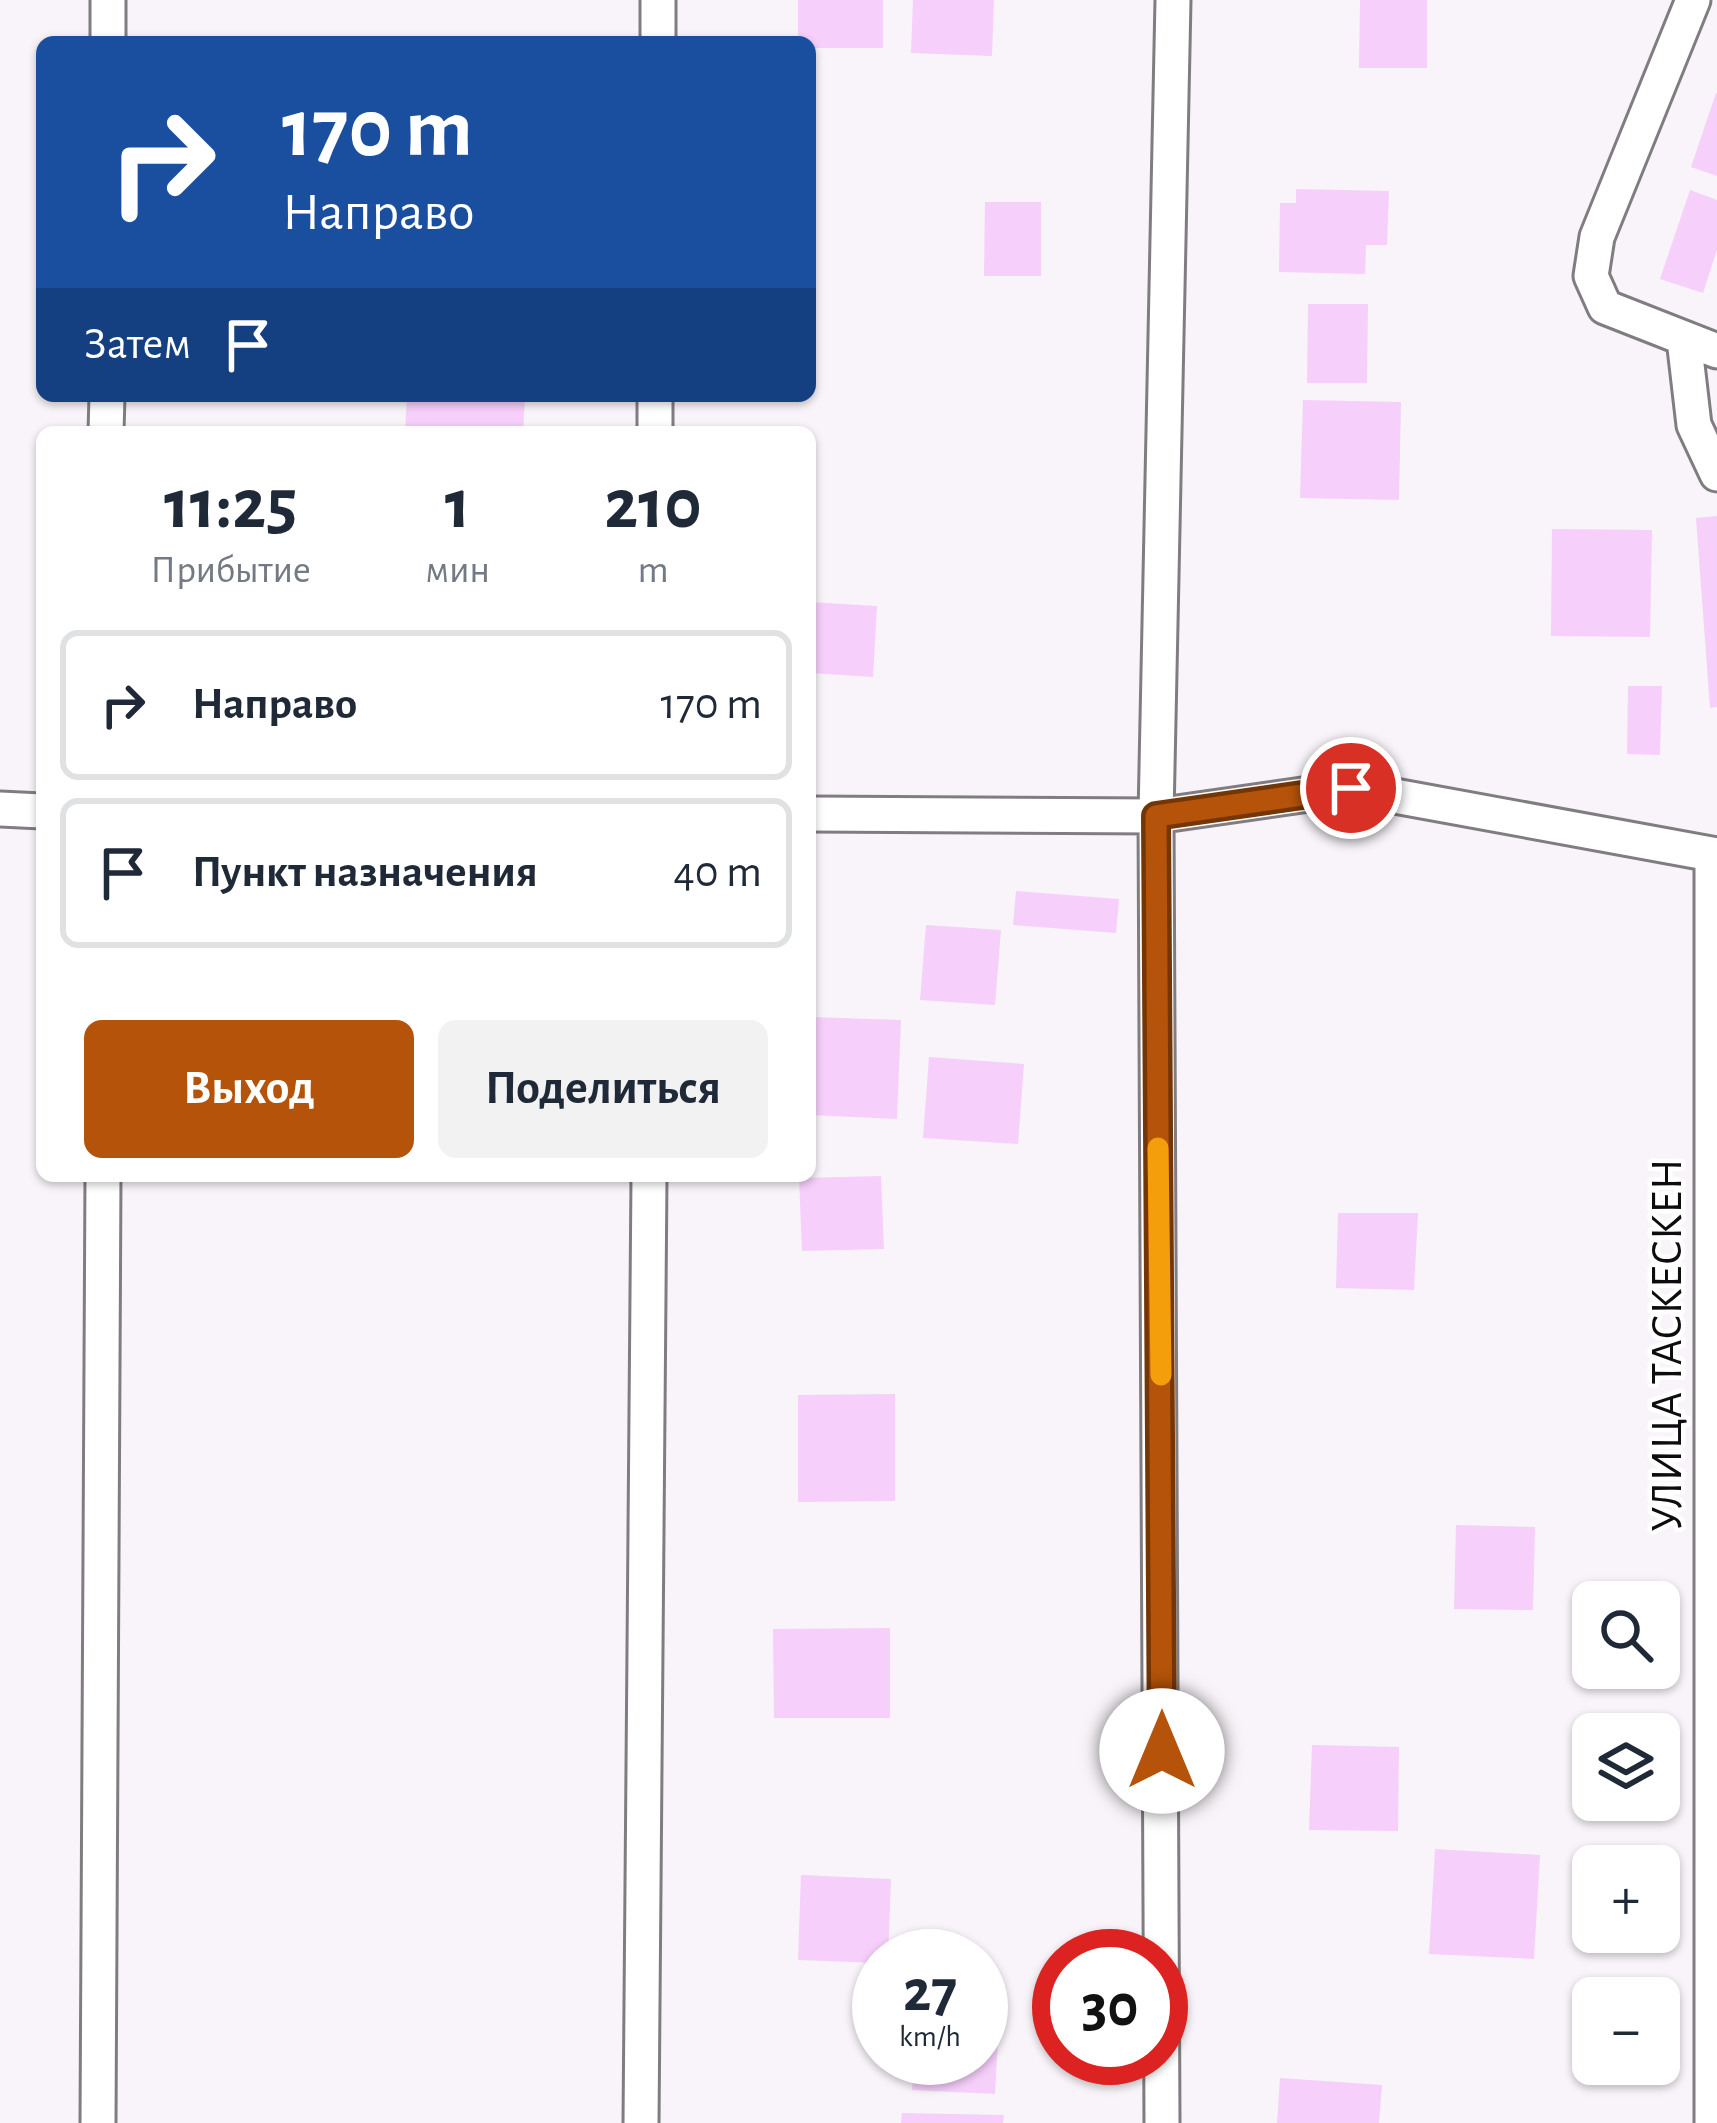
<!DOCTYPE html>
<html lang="ru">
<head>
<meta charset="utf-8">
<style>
  body { margin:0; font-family:"Alegreya Sans",sans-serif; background:#f2f2f3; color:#1f2937; height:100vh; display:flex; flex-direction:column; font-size:45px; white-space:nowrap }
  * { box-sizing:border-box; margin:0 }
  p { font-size:39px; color:#747a83 }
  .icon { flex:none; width:66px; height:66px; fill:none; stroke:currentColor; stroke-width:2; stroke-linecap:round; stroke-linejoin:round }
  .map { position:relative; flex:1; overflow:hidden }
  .sheet { position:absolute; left:36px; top:426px; width:780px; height:756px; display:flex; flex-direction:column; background:#fff; border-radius:18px; box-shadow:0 3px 9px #0004 }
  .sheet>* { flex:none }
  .guide { position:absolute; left:36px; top:36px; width:780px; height:366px; border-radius:18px; box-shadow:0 3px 9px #0004; background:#1a4fa0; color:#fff; overflow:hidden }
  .fabs { position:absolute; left:1572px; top:1581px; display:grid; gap:24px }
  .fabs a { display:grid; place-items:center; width:108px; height:108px; border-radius:18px; background:#fff; box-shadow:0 3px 9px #0004; font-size:60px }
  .speed { position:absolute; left:852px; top:1929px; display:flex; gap:24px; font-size:60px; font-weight:700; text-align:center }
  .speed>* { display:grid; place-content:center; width:156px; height:156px; border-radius:50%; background:#fff; box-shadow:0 3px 9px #0004; line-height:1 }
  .speed small { font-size:30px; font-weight:400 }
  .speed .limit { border:18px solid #d22; background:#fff; color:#111 }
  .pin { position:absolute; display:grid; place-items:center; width:102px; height:102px; color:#fff; margin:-51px; border:6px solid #fff; border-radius:50%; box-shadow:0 3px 12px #0007 }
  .me { position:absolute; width:132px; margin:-66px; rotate:0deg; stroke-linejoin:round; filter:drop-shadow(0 0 9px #0008) }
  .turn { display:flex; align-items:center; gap:42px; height:252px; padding:0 48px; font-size:54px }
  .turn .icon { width:156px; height:156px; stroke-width:2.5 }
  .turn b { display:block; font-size:84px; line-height:102px }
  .then { display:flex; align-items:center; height:114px; padding:0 48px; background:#0003; gap:24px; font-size:45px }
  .eta { display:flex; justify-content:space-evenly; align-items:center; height:204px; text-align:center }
  .eta b { font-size:72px; font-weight:600; line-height:84px }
  .action { display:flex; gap:24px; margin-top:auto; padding:24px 48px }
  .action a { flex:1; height:138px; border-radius:18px; background:#b45309; color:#fff; font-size:48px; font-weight:600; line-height:138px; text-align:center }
  .action a+a { background:#f2f2f3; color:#1f2937 }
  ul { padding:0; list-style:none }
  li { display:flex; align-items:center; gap:36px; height:150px; margin:0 24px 18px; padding:0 24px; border:6px solid #e0e1e3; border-radius:18px }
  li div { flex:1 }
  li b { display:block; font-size:45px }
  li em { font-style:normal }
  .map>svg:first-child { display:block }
  .building { fill:#f6cffa }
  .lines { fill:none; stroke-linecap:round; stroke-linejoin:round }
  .street-casing { stroke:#807d81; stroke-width:39 }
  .street { stroke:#fff; stroke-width:33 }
  .route-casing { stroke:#753606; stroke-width:30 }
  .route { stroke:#b45309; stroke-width:21 }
  .slow { stroke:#f59e0b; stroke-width:21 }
  .labels { text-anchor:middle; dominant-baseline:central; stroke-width:9; stroke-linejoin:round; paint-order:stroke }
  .street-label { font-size:45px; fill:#0e0d0e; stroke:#fff }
</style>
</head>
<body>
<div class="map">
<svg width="1717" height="2123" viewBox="0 0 1717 2123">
  <rect width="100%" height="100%" fill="#f8f4f9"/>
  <!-- building -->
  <path class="building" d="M798,0H883V48H810V42H798Z
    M913,0H994L992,56L911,53Z
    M1360,0H1427V68H1359Z
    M1716,93H1717V176L1691,167Z
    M1296,189L1389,191L1387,245H1366L1365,274L1279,272L1280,203H1296Z
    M1690,190L1717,200V250L1703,293L1660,279Z
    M985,202H1041V276H984Z
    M1308,304H1368L1367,383H1307Z
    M407,396H525L523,432H405Z
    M1303,400L1401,402L1399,500L1300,498Z
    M1717,516V707L1710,708L1696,518Z
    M1552,529L1652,530L1650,637L1551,636Z
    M810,602L877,606L873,677L810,673Z
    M1628,686H1662L1660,755L1627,754Z
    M1016,891L1119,899L1116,933L1013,925Z
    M926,925L1001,930L995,1005L920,1000Z
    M810,1017L901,1020L897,1119L810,1115Z
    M929,1057L1024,1064L1018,1144L923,1138Z
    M881,1176L884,1249L802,1251L799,1178Z
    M1338,1213H1418L1414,1290L1336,1288Z
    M895,1394V1501L798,1502V1395Z
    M1456,1525L1535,1527L1533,1610L1454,1609Z
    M890,1628V1718H774L773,1629Z
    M1312,1745L1399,1747L1398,1831L1309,1830Z
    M1435,1849L1540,1855L1534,1959L1429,1954Z
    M801,1875L891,1879L888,1956H879V1963L798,1960Z
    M981,2018L999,2019L995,2094L912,2090L914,2058H981Z
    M1280,2078L1382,2085L1379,2123H1277Z
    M902,2113L1004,2115L1003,2123H901Z"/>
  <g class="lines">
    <!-- street casing -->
    <g class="street-casing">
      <path id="street" d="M1693,0L1597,237L1591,276L1605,307L1717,351
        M108,42V0
        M658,42V0
        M1684,339L1694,425L1717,474
        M106,432L107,396
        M655,432V396
        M0,809L42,811
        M810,814L1156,816L1351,788L1717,855
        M98,2123L103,1176
        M641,2123L649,1176
        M1162,2123L1156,816L1173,0
        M1712,2123V854"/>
    </g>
    <!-- street -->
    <use href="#street" class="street"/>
  </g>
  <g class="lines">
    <!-- route casing -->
    <g class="route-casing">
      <path id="route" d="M1162,1751L1156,816L1351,788"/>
    </g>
    <!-- route -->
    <use href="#route" class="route"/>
    <!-- slow -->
    <path class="slow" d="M1158,1148L1161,1375"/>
  </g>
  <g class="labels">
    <!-- street labels -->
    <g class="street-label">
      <text transform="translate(1667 1345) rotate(-90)">УЛИЦА ТАСКЕСКЕН</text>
    </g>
  </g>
</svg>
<div class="fabs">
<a><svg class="icon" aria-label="search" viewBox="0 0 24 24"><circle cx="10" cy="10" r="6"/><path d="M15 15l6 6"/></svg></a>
<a><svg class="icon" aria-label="layers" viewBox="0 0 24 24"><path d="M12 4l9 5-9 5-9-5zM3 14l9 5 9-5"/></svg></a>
<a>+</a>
<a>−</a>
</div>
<div class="speed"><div>27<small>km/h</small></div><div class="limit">30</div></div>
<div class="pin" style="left:1351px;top:788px;background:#d93025"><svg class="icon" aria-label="arrive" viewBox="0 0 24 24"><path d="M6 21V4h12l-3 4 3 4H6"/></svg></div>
<svg class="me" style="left:1162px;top:1751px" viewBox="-20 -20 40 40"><circle r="19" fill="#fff"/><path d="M0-13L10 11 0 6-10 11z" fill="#b45309"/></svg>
<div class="guide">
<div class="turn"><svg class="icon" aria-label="right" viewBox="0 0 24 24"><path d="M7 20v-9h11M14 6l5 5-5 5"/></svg><div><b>170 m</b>Направо</div></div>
<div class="then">Затем<svg class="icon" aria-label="arrive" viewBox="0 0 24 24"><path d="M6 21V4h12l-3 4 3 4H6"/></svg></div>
</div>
<section class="sheet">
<div class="eta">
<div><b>11:25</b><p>Прибытие</p></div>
<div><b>1</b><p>мин</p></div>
<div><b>210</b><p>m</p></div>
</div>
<ul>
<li><svg class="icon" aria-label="right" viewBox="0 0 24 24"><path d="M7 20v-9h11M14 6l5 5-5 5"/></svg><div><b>Направо</b></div><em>170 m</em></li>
<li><svg class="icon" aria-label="arrive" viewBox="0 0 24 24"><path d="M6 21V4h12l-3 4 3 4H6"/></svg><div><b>Пункт назначения</b></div><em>40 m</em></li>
</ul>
<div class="action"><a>Выход</a><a>Поделиться</a></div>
</section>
</div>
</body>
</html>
